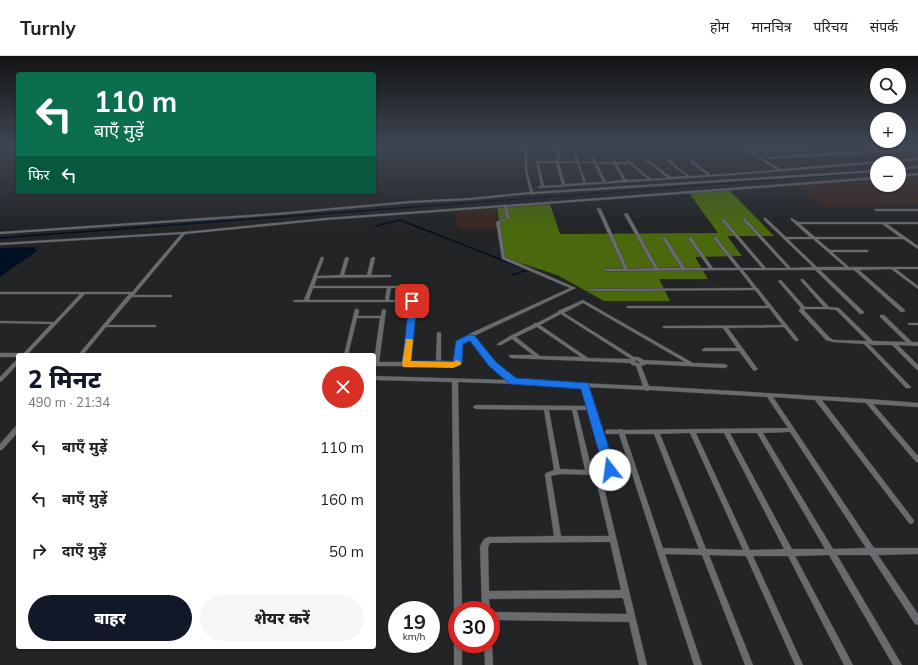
<!DOCTYPE html>
<html lang="hi">
<head>
<meta charset="utf-8">
<style>
  body { margin:0; font-family:Mulish,"Noto Sans Devanagari",sans-serif; background:#f6f6f6; color:#202124; height:100vh; display:flex; flex-direction:column; font-size:15px; white-space:nowrap }
  * { box-sizing:border-box; margin:0 }
  p { font-size:13px; color:#757577 }
  .icon { flex:none; width:22px; height:22px; fill:none; stroke:currentColor; stroke-width:2; stroke-linecap:round; stroke-linejoin:round }
  .map { position:relative; flex:1; overflow:hidden }
  .panel { position:absolute; left:16px; top:297px; width:360px; height:296px; display:flex; flex-direction:column; background:#fff; border-radius:4px; box-shadow:0 1px 3px #0004 }
  .panel>* { flex:none }
  .top-card { position:absolute; left:16px; top:16px; width:360px; height:122px; border-radius:4px; box-shadow:0 1px 3px #0004; background:#0b6e4f; color:#fff; overflow:hidden }
  .tools { position:absolute; left:870px; top:12px; display:grid; gap:8px }
  .tools a { display:grid; place-items:center; width:36px; height:36px; border-radius:50%; background:#fff; box-shadow:0 1px 3px #0004; font-size:20px }
  .speed { position:absolute; left:388px; top:545px; display:flex; gap:8px; font-size:20px; font-weight:700; text-align:center }
  .speed>* { display:grid; place-content:center; width:52px; height:52px; border-radius:50%; background:#fff; box-shadow:0 1px 3px #0004; line-height:1 }
  .speed small { font-size:10px; font-weight:400 }
  .speed .limit { border:6px solid #d22; background:#fff; color:#111 }
  .pin { position:absolute; display:grid; place-items:center; width:34px; height:34px; color:#fff; margin:-17px; border-radius:8px; box-shadow:0 2px 6px #0006 }
  .me { position:absolute; width:44px; margin:-22px; rotate:345deg; stroke-linejoin:round; filter:drop-shadow(0 0 3px #0008) }
  .turn { display:flex; align-items:center; gap:14px; height:84px; padding:0 12px; font-size:18px }
  .turn .icon { width:52px; height:52px; stroke-width:2.5 }
  .turn b { display:block; font-size:28px; line-height:34px }
  .then { display:flex; align-items:center; height:38px; padding:0 12px; background:#0003; gap:8px; font-size:15px }
  .round { display:grid; place-items:center; flex:none; width:42px; height:42px; border-radius:21px; background:#f6f6f6 }
  .headline { display:flex; align-items:center; justify-content:space-between; height:68px; padding:0 12px }
  h1 { font-size:24px; font-weight:800; line-height:30px; color:#111827 }
  .primary-button { display:flex; gap:8px; margin-top:auto; padding:8px 12px }
  .primary-button a { flex:1; height:46px; border-radius:24px; background:#111827; color:#fff; font-size:16px; font-weight:800; line-height:46px; text-align:center }
  .primary-button a+a { background:#f6f6f6; color:#202124 }
  ul { padding:0; list-style:none }
  li { display:flex; align-items:center; gap:12px; height:52px; padding:0 12px }
  li div { flex:1 }
  li b { display:block; font-size:15px }
  li em { font-style:normal }
  header { display:flex; align-items:center; gap:24px; box-sizing:border-box; height:56px; padding:0 20px; background:#fff; border-bottom:1px solid #e0e0e0 }
  header strong { font-size:19px }
  nav { display:flex; gap:22px; margin-inline-start:auto; font-size:14px }
  .map>svg:first-child { display:block }
  .industrial { fill:#392620 }
  .forest { fill:#4a690c }
  .water { fill:#001023 }
  .lines { fill:none; stroke-linecap:round; stroke-linejoin:round }
  .stream-far1 { stroke:#001023; stroke-width:1 }
  .stream { stroke:#001023; stroke-width:1.5 }
  .street-casing { stroke:#3e3f41; stroke-width:1 }
  .secondary-casing { stroke:#3e3f41; stroke-width:1 }
  .street { fill:#696b6e; fill-rule:evenodd }
  .secondary { fill:#877059; fill-rule:evenodd }
  .route { fill:#1a73e8; stroke:#114b97 }
  .slow { fill:#f59e0b }
</style>
</head>
<body>
<header>
<strong>Turnly</strong>
<nav><a>होम</a><a>मानचित्र</a><a>परिचय</a><a>संपर्क</a></nav>
</header>
<div class="map">
<svg width="918" height="609" viewBox="0 0 918 609">
  <rect width="100%" height="100%" fill="#222426"/>
  <!-- industrial -->
  <path class="industrial" d="M888,89H910L918,94V109L907,110L871,96L898,93Z
    M918,121V150L823,151L795,130L877,124V129H899V122Z
    M495,152L498,173H458L455,156Z"/>
  <!-- forest -->
  <path class="forest" d="M729,134L774,180H727L742,200L695,201L708,223H659L670,245H604L557,219L505,202L497,152L550,148L560,178L718,177L689,137Z"/>
  <!-- water -->
  <path class="water" d="M34,191L37,195L0,221V192Z"/>
  <g class="lines">
    <!-- stream-far1 -->
    <path class="stream-far1" d="M899,115L918,113
      M414,151L877,116"/>
    <!-- stream -->
    <path class="stream" d="M376,170L400,164L520,211
      M0,182L427,150
      M512,219L527,214L526,213"/>
    <!-- street casing -->
    <g class="street-casing">
      <path id="street" d="M525,89H527V114L533,136L877,114V116L534,138L532,139L530,138L470,144L410,147L277,159L0,178V176L277,157L410,145L470,142L530,136L525,114Z
        M736,89H739L751,96H753V95L754,94L829,89H840L839,90L755,96V97L754,98L781,113L918,102V104L734,119L539,132L537,131L541,130L536,105L537,104L538,105H556V104L558,101L557,94L560,90L561,91L559,94L560,101L558,104L559,105L576,106L574,99L575,98L576,99L579,106H593L592,102L593,101H594L596,106H613L612,103L613,102L616,106H628L626,104L627,103L651,123L668,122L646,105V103H647L671,121L687,120L668,106V104H669L689,120L708,119L690,106V104H691L711,119L777,114ZM539,107H556L562,129L544,130ZM559,107H577L584,127L565,128ZM579,107H594L603,126L586,127ZM597,107L614,108L623,124L606,126ZM617,108H630L648,123L626,124Z
        M879,89H882L891,93L889,94Z
        M918,92V94L768,103L767,102L768,101Z
        M918,110V112L899,114V112Z
        M918,117V119L899,121V119Z
        M877,121V123L507,151L510,162L500,166L505,201L576,232L474,280L494,307L515,324L643,330L636,310L632,309L630,307L511,302L509,300V299H533L512,283L501,289H497V288L510,280L534,268V267H537L558,256V255L583,244L693,307L725,308L728,310L725,312L646,308L645,309L641,310L649,330L867,343L918,347V351L873,348L918,400V406H916L866,347L822,344L913,463L914,465L913,467L911,468L909,467L815,344L773,341L874,492H918V498L878,499L918,558V569L915,568L870,499H837L902,609H893L829,499L795,500L853,609H844L788,500H753L803,609H795L746,500L709,499L753,609H745L702,499L665,498L702,609H694L619,378H606L605,376L606,374C611,373 616,374 621,373L623,374L788,372L767,341L649,334L647,335L645,334L588,331L613,414L612,416L604,419H601L647,609H639L629,566L491,564V556L627,558L623,542L489,543L490,554H482L480,491C482,486 483,483 488,481L554,480L545,419L546,417L554,414L544,354L476,353L474,352L473,351L474,350L476,349L588,350L583,330L458,326L462,554H457V557H455L454,554L452,326L374,324V320L508,324L490,309L471,283L461,288V306L458,309L440,310L438,311L436,310H374V305L380,262H357L348,299H344L355,253H357L359,254L358,260H381L382,254L384,253L386,254L379,306H405L411,248L410,246H295L293,245L295,244H304L321,201H322L324,202L317,220L340,219L345,202L347,201L349,202L344,219H367L371,202L373,201H374L375,202L371,219H391V221L317,222L314,230H402L403,231L401,232H391L389,244H414L415,248L410,306H436L437,277L439,276L441,277V306H456L457,287L469,280V278L570,232L502,203L496,166L506,162L504,151L326,164L185,178L134,239H172V241H132L108,269H156V271H106L83,299H78L129,238H85L27,299H22L51,268L0,267V265L54,266L80,238H0V236H132L181,178L0,189V187L184,176L326,162L504,149L505,148L506,149ZM313,232H387L385,244H309ZM583,247L685,306L644,304L638,301H634L564,257ZM561,258L631,303L588,302L540,269ZM537,271L581,301L540,300L516,281ZM636,304L640,307H637L635,305ZM549,354H572L585,414L560,413ZM577,354H590L607,413L604,414H592ZM790,376L866,492L833,493L763,377ZM690,377L743,494L706,493L660,378ZM696,377H724L784,493L750,494ZM730,377H757L825,493H792ZM625,378H654L699,493L663,492ZM561,418L595,419L609,480H561L551,420L555,419ZM610,486L621,534L489,535L488,491L490,487Z
        M598,152L601,153L628,213L654,212L624,158L626,157L628,158L658,212H681L662,182L664,181L666,182L685,212H709L688,182L690,181H691L713,212H737L714,183V181H716L741,212H762L722,165L721,164L723,163H724L766,212H787L743,164V162H745L791,212L813,211L764,164V162H766L786,181H810L791,164V162H792L798,166H918V168H887L918,190V193L903,183H817L830,194H868V196H832L849,211H918V213H896L918,230V233L891,213L859,214L905,254V255L903,256H901L854,214H820L864,256V257L862,258H860L815,214H743L757,232H758L759,234L799,284L797,285H795L784,271L728,272L757,312L758,313L755,315L753,314L739,295H702V294L704,292H737L723,272H664L662,271L664,270L782,269L769,252H628L626,251L628,250H767L755,234L589,235V233H590L753,232L739,214L605,215L604,214L606,213H624L597,153ZM800,168H882L900,181H815ZM788,183H813L845,211H817Z
        M875,153H918V155H876L874,154Z
        M801,223H803L829,251L839,252L873,285L906,286L880,261V259H884L912,286H918V290L898,289L918,309V314L916,313L892,289H872L869,288L910,330L911,331L910,332H906L864,288L833,286L826,284L799,255V254L801,252L778,225L780,224H781L805,251H824L801,225ZM805,253H828L836,254L867,285L834,284L830,282L804,254Z
        M908,267H918V269H910L908,268Z
        M0,297H18L20,299H18V301H0Z
        M18,303V308L2,325L0,326V321L16,304Z
        M16,370H18V376L2,394H0V388Z
        M457,584V588H462V609H454V588L455,585Z
        M491,585L492,588L493,609H485L484,588H491Z"/>
    </g>
    <!-- secondary casing -->
    <g class="secondary-casing">
      <path id="secondary" d="M912,89L918,90V92L913,90Z"/>
    </g>
    <!-- street -->
    <use href="#street" class="street"/>
    <!-- secondary -->
    <use href="#secondary" class="secondary"/>
  </g>
  <!-- sky -->
  <linearGradient id="sky" x2="0" y2="1"><stop stop-color="#131415"/><stop offset="0.51" stop-color="#3e4552"/><stop offset="1" stop-color="#3e4552" stop-opacity="0"/></linearGradient>
  <rect width="918" height="174" fill="url(#sky)"/>
  <!-- route -->
  <path class="route" d="M412,243L414,244L417,248L411,305H453L456,285L468,279H474L496,306L516,322L588,327L616,414L614,417L610,418L606,417L604,414L581,333L510,328L489,310L470,285L463,288L462,306L459,310L403,311L402,308L409,248L408,245Z"/>
  <!-- slow -->
  <path class="slow" d="M406,283H412L413,285L411,305L453,306L457,304L462,307L460,309L453,312L403,311L402,308Z"/>
</svg>
<div class="tools">
<a><svg class="icon" aria-label="search" viewBox="0 0 24 24"><circle cx="10" cy="10" r="6"/><path d="M15 15l6 6"/></svg></a>
<a>+</a>
<a>−</a>
</div>
<div class="speed"><div>19<small>km/h</small></div><div class="limit">30</div></div>
<div class="pin" style="left:412px;top:245px;background:#d93025"><svg class="icon" aria-label="arrive" viewBox="0 0 24 24"><path d="M6 21V4h12l-3 4 3 4H6"/></svg></div>
<svg class="me" style="left:610px;top:414px" viewBox="-20 -20 40 40"><circle r="19" fill="#fff"/><path d="M0-13L10 11 0 6-10 11z" fill="#1a73e8"/></svg>
<div class="top-card">
<div class="turn"><svg class="icon" aria-label="left" viewBox="0 0 24 24"><path d="M17 20v-9H6M10 6l-5 5 5 5"/></svg><div><b>110 m</b>बाएँ मुड़ें</div></div>
<div class="then">फिर<svg class="icon" aria-label="left" viewBox="0 0 24 24"><path d="M17 20v-9H6M10 6l-5 5 5 5"/></svg></div>
</div>
<section class="panel">
<div class="headline"><div><h1>2 मिनट</h1><p>490 m · 21:34</p></div><a class="round" style="background:#d93025;color:#fff"><svg class="icon" aria-label="close" viewBox="0 0 24 24"><path d="M6 6l12 12M18 6L6 18"/></svg></a></div>
<ul>
<li><svg class="icon" aria-label="left" viewBox="0 0 24 24"><path d="M17 20v-9H6M10 6l-5 5 5 5"/></svg><div><b>बाएँ मुड़ें</b></div><em>110 m</em></li>
<li><svg class="icon" aria-label="left" viewBox="0 0 24 24"><path d="M17 20v-9H6M10 6l-5 5 5 5"/></svg><div><b>बाएँ मुड़ें</b></div><em>160 m</em></li>
<li><svg class="icon" aria-label="right" viewBox="0 0 24 24"><path d="M7 20v-9h11M14 6l5 5-5 5"/></svg><div><b>दाएँ मुड़ें</b></div><em>50 m</em></li>
</ul>
<div class="primary-button"><a>बाहर</a><a>शेयर करें</a></div>
</section>
</div>
</body>
</html>
